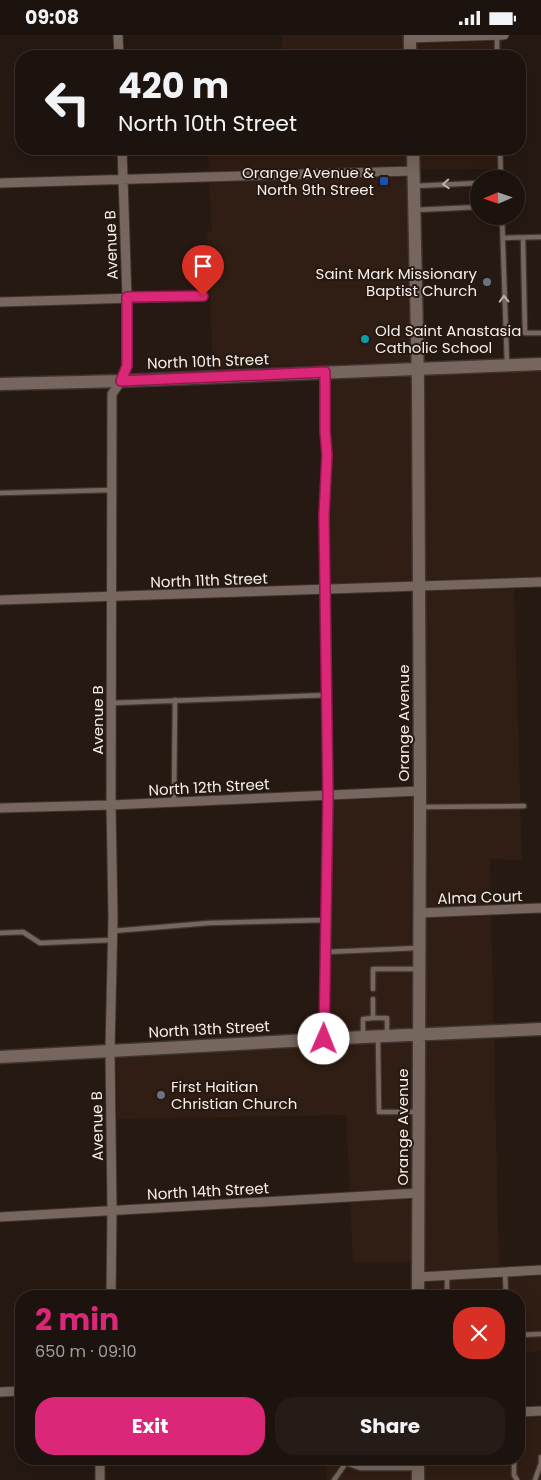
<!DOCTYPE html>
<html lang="en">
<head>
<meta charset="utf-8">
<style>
  body { margin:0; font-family:Poppins,sans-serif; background:#251c17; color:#f1f3f6; height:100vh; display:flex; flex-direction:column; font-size:19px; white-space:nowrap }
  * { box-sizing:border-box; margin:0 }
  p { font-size:16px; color:#a09e9e }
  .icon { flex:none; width:28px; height:28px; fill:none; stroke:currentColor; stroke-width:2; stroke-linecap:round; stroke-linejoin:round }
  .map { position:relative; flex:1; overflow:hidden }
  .panel { position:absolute; left:15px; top:1255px; width:510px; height:175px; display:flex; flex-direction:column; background:#1c130e; border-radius:20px; box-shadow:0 5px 20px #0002,0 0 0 1px #3a322e }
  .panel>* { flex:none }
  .top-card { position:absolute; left:15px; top:15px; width:511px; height:105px; border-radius:20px; box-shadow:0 5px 20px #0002,0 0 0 1px #3a322e; background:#1c130e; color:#f1f3f6; overflow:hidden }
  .needle { width:32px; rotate:268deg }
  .controls { position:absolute; left:470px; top:135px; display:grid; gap:10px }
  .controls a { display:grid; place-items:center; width:55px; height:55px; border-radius:50%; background:#1c130e; box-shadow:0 5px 20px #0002,0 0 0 1px #3a322e; font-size:25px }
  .pin { position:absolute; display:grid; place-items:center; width:42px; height:42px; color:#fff; margin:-51px -21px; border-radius:50% 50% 50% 0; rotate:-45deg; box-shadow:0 0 5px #0007 }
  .pin .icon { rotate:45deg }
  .me { position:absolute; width:55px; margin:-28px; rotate:1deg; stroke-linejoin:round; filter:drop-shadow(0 0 4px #0008) }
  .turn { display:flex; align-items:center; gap:18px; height:105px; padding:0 20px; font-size:22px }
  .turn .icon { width:65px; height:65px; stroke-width:2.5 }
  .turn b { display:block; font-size:35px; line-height:42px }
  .round { display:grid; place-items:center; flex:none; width:52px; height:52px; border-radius:20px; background:#251c17 }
  .overview { display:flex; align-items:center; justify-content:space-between; height:85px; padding:0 20px }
  h1 { font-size:30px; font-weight:700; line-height:38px; color:#db2777 }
  .primary-button { display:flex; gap:10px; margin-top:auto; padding:10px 20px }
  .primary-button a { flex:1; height:58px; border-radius:20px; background:#db2777; color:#fff; font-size:20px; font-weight:700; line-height:58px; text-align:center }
  .primary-button a+a { background:#251c17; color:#f1f3f6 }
  .status { display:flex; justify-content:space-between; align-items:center; height:35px; padding:0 25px; background:#1c130e; direction:ltr }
  .status svg { height:14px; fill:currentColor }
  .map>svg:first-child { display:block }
  .built { fill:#301d13 }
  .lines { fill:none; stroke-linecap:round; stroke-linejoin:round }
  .lane-casing { stroke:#3e3430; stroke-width:7 }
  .street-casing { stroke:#3e3430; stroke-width:11 }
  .secondary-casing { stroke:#3e3430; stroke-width:15 }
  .lane { stroke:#76665d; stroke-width:4.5 }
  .street { stroke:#76665d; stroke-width:9 }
  .secondary { stroke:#76665d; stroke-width:12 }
  .oneway { stroke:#beb1aa }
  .route-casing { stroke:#8e194d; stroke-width:12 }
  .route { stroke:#db2777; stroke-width:9 }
  .transit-dot { fill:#1a4fb4; stroke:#261912; stroke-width:2 }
  .worship-dot { fill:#6b7280; stroke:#261912; stroke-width:2 }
  .culture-dot { fill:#0f9aa8; stroke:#261912; stroke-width:2 }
  .labels { text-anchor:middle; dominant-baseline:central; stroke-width:4; stroke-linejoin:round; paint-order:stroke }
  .poi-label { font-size:15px; fill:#f8eee9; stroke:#261912; text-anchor:end }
  .street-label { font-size:15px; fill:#f8eee9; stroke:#261912 }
</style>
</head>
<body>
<div class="status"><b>09:08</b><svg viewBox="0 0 49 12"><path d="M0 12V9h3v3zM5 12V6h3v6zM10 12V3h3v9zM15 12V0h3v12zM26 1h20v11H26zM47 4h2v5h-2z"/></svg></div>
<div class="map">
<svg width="541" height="1445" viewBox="0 0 541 1445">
  <rect width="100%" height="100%" fill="#261912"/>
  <!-- built -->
  <path class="built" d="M282,0H404V21H282Z
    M502,6V21H417L416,9Z
    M208,114H406L407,130L209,136Z
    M419,114H500L499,134H419Z
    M407,141L411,328L331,331L330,330L213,332L207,198L212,197L209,147Z
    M541,335V542L425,545L424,339Z
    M411,339L413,546L331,549V342Z
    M514,554L522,825L490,824L491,870L425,872L427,761L425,556Z
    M414,762L413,995L323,999L327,766Z
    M491,881L494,991L425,994V883Z
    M494,1002L499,1232L424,1236L425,1005Z
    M413,1006L412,1153L350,1156L346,1080L117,1084L116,1020Z
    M411,1164V1227H353L350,1167Z
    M541,1241V1316L519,1318V1261H424V1247Z
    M541,1381V1445H425L424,1424H519V1383Z
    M327,1424H412V1445H327Z"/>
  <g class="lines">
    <!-- lane casing -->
    <g class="lane-casing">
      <path id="lane" d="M497,0V21
        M500,114L501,144
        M415,151L479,148
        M415,175L479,172
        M502,181L507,329
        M503,203L541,202
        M523,203L525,298H541
        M0,458L112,455
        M111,668L328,660
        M174,767L175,665
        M421,772L524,771
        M113,896L209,888L325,885
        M0,898L23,897L40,908L112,905
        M325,917L418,913
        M373,954V934H418
        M373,983H387V1000
        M363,1000V984L373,983V964
        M324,1003L328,760L324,481L327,420L325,395V339
        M378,1003L379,1077H417
        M505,1237L506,1261
        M447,1240V1261
        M519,1300L541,1299
        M346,1424V1428L360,1433H417
        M514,1424V1440L517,1445
        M334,1445L346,1428
        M535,1445L541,1428V1422"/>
    </g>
    <!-- street casing -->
    <g class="street-casing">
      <path id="street" d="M118,0L119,21
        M410,3L504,0
        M0,148L413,136
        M0,267L203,261
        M0,565L541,547
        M0,773L111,770L420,756
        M419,878L541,873
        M0,1182L418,1158
        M418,1242L541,1235
        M111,1261L112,1175L110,1015L113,882L111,770L112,359L121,346L127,331V262L122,114
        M0,1357L21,1356
        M519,1377L541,1376
        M100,1445V1424"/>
    </g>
    <!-- secondary casing -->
    <g class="secondary-casing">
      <path id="secondary" d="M410,0V21
        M413,114L418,349L420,756L418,1261
        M0,349L121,346L541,329
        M0,1022L363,1002L541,994
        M418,1424V1445"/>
    </g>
    <!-- lane -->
    <use href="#lane" class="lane"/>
    <!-- street -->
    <use href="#street" class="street"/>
    <!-- secondary -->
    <use href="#secondary" class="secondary"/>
  </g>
  <!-- one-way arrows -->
  <defs><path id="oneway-chevron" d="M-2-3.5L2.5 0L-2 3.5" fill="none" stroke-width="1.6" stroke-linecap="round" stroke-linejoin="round" transform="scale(1.25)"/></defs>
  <g class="oneway">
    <use href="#oneway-chevron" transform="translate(446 149) rotate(177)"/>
    <use href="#oneway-chevron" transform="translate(504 264) rotate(-92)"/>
  </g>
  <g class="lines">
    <!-- route casing -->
    <g class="route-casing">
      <path id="route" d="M203,261L127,262V331L121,346L325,337V395L327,420L324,481L328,760L324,1004"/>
    </g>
    <!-- route -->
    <use href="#route" class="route"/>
  </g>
  <!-- markers -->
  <rect class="transit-dot" x="379" y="141" width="10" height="10" rx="2.5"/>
  <g class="worship-dot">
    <circle cx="487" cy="247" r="5"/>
    <circle cx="161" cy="1060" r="5"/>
  </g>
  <circle class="culture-dot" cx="365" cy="304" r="5"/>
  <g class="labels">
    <!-- poi labels -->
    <g class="poi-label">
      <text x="374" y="137">Orange Avenue &amp;<tspan x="374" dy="17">North 9th Street</tspan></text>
      <text x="477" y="238">Saint Mark Missionary<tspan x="477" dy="17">Baptist Church</tspan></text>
      <text x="375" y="295" text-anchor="start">Old Saint Anastasia<tspan x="375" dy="17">Catholic School</tspan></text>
      <text x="171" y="1051" text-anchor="start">First Haitian<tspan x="171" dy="17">Christian Church</tspan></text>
    </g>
    <!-- street labels -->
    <g class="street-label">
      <text transform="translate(111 210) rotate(-92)">Avenue B</text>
      <text transform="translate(208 326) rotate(-2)">North 10th Street</text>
      <text transform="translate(209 545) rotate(-2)">North 11th Street</text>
      <text transform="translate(97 685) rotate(-90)">Avenue B</text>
      <text transform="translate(403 688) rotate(-90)">Orange Avenue</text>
      <text transform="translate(209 752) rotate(-3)">North 12th Street</text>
      <text transform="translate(480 862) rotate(-2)">Alma Court</text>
      <text transform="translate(209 994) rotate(-3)">North 13th Street</text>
      <text transform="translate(97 1091) rotate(-91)">Avenue B</text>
      <text transform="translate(402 1092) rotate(-90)">Orange Avenue</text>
      <text transform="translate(208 1156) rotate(-3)">North 14th Street</text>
    </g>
  </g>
</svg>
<div class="controls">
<a><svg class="needle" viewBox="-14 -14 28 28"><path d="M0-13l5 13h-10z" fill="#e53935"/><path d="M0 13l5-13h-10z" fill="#a09e9e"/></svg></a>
</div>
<div class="pin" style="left:203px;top:261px;background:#d93025"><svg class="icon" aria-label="arrive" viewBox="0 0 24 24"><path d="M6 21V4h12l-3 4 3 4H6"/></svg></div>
<svg class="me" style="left:324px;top:1004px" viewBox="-20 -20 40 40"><circle r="19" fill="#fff"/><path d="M0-13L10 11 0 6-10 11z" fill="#db2777"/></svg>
<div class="top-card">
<div class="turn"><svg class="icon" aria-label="left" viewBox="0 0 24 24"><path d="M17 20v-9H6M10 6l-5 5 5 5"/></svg><div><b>420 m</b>North 10th Street</div></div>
</div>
<section class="panel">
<div class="overview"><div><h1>2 min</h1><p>650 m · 09:10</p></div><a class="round" style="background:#d93025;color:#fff"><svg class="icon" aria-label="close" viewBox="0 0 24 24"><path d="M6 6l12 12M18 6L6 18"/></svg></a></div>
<div class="primary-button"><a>Exit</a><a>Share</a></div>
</section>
</div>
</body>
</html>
